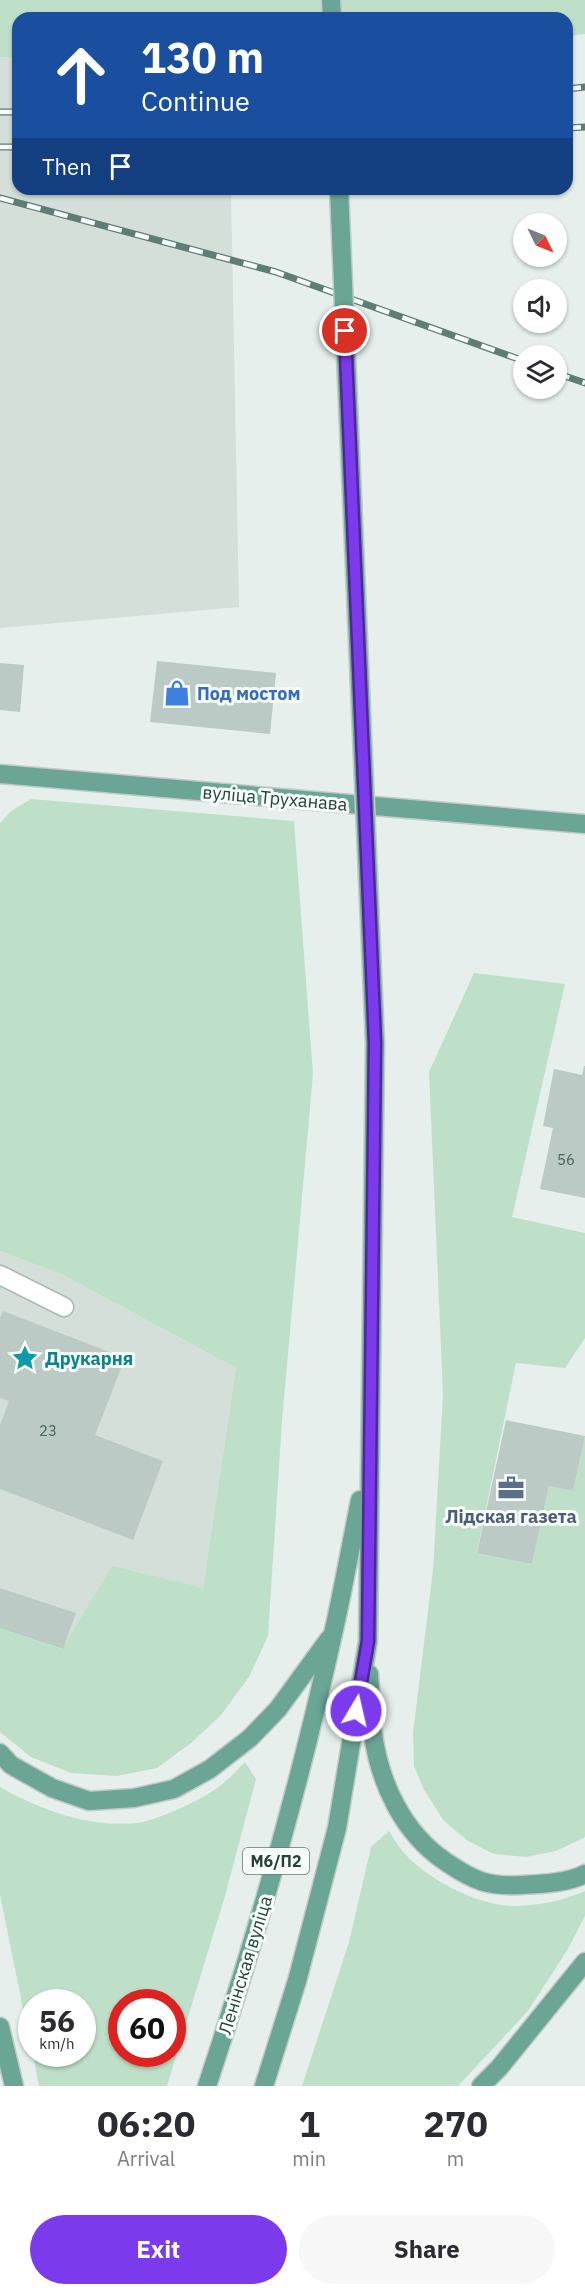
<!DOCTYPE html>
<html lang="en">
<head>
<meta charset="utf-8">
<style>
  body { margin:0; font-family:"IBM Plex Sans",sans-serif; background:#f7f7f7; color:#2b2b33; height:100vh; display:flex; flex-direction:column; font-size:22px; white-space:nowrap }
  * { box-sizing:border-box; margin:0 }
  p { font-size:20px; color:#7c7c81 }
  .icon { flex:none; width:33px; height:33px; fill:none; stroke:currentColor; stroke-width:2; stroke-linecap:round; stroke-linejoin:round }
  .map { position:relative; height:2086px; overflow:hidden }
  .sheet { display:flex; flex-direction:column; background:#fff; flex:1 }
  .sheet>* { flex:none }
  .top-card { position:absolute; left:12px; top:12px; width:561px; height:183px; border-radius:18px; box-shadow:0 2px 4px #0004; background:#1a4fa0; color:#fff; overflow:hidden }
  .needle { width:39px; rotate:133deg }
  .controls { position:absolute; left:513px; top:213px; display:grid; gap:12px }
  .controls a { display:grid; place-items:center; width:54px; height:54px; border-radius:50%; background:#fff; box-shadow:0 2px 4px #0004; font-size:30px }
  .speed { position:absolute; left:18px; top:1989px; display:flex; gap:12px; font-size:30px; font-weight:700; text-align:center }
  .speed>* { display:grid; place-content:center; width:78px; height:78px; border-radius:50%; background:#fff; box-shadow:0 2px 4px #0004; line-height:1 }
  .speed small { font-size:15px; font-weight:400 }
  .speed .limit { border:9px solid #d22; background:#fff; color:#111 }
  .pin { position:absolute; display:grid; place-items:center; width:51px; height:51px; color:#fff; margin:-26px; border:3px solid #fff; border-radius:50%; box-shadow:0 2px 6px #0007 }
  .me { position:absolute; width:66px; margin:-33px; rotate:9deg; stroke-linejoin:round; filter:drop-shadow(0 0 4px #0008) }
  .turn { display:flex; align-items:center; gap:21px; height:126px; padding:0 30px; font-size:27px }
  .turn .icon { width:78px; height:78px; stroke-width:2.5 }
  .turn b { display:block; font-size:42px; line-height:51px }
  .then { display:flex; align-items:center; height:57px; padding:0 30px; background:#0003; gap:12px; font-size:22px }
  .eta { display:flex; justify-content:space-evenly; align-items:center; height:102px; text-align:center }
  .eta b { font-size:36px; font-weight:700; line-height:42px }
  .cta { display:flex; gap:12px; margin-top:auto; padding:12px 30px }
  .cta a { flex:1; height:69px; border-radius:36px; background:#7c3aed; color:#fff; font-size:24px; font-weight:700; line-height:69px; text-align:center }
  .cta a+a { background:#f7f7f7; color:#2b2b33 }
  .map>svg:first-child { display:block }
  .built { fill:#d4dfda }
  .green { fill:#bfe0c8; fill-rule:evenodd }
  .building { fill:#bbcac4 }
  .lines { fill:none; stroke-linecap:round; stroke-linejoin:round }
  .minor-casing { stroke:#a8b8b2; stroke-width:21 }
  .major-casing { stroke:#c2cac8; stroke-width:21 }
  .minor { stroke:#fff; stroke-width:18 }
  .major { stroke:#6aa596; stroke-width:18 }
  .rail-casing { stroke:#5f7d75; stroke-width:7 }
  .rail { stroke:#f7fbf9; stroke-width:4.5; stroke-dasharray:14; stroke-linecap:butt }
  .major-bridge-casing { stroke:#c2cac8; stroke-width:21; stroke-linecap:butt }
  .major-bridge { stroke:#6aa596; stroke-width:18 }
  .route-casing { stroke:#51269a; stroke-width:15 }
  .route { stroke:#7c3aed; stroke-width:10 }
  .labels { text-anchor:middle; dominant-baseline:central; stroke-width:6; stroke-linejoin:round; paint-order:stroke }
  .number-label { font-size:15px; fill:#4a645c }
  .shield { fill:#f7fbf9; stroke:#637a73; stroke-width:1.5 }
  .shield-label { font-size:16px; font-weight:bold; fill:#24423a }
  .shop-label { font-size:18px; font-weight:bold; fill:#366cbe; stroke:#f7fbf9; text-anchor:start }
  .street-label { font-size:18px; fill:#24423a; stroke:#f7fbf9 }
  .culture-label { font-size:18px; font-weight:bold; fill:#0d838f; stroke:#f7fbf9; text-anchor:start }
  .service-label { font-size:18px; font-weight:bold; fill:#4e5e75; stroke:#f7fbf9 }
</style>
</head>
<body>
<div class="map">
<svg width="585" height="2086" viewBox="0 0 585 2086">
  <rect width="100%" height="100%" fill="#e6efeb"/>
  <!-- built -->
  <path class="built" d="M0,57L18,58V189H231L239,607L0,628Z
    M0,1251L63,1275L236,1368L203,1588L63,1649L0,1628Z"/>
  <!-- green -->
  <path class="green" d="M0,0H585V34L567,36V18H18V58L0,57Z
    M31,799L294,821L313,1074L282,1421L268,1636L249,1677L221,1715L191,1743L157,1768L117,1776L71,1773L31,1757L0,1732V1628L62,1649L112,1566L203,1588L236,1368L63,1275L0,1251V823L11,811Z
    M474,973L565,984L512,1217L585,1233V1338L565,1368L516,1363L477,1552L532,1564L549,1486L573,1491L585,1435V1837L556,1851L526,1857L494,1854L468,1841L444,1821L424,1790L414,1766L413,1733L433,1570L443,1395L429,1072Z
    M245,1762L256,1779L225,1896L167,2086H39L33,2054H82V2002H32L31,2048L0,1895V1787C40,1810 90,1828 137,1823C156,1821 206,1798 221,1785C230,1778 237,1770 245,1762ZM172,2002V2054H122V2002Z
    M389,1831C394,1839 399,1847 405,1854C429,1880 477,1905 512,1906C537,1906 562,1901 585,1891V1916L568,1949L528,2011L458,2086H302L349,1942L371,1847Z"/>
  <!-- building -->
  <path class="building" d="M157,661L276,673L270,734L150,722Z
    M0,663L24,665L20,712L0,710Z
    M584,1066H585V1198L540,1189L553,1128L543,1126L554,1069L582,1075Z
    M3,1311L125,1358L95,1435L163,1461L133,1540L0,1489V1425L9,1401L0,1398V1318Z
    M506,1420L585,1436L573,1491L549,1486L532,1564L477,1553Z
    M0,1588L76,1613L63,1649L0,1628Z"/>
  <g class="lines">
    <!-- minor casing -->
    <g class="minor-casing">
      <path id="minor" d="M0,1275L64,1307"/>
    </g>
    <!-- major casing -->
    <g class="major-casing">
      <path id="major" d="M331,0L332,18
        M0,774L585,824
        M369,1674C371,1694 370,1715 373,1734C380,1784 403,1833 446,1862C474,1881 488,1887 522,1885C541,1884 568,1883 585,1874
        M0,1753L11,1765L52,1788L89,1801L134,1798L174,1789L210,1769L250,1738L278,1709L329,1639
        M0,2027L14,2086
        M207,2086C256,1938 299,1787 333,1634C343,1590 351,1545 360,1500
        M264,2086L297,1981L337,1828L368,1641L375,1043
        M481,2086L499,2068L585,1962"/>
    </g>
    <!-- minor -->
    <use href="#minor" class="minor"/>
    <!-- major -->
    <use href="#major" class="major"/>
    <!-- rail casing -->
    <g class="rail-casing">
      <path id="rail" d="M567,89L585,87
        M0,112H18
        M567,128L585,127
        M0,147H18
        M0,198L276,272L524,361
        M556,373L585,383"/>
    </g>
    <!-- rail -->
    <use href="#rail" class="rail"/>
    <!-- major-bridge casing -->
    <g class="major-bridge-casing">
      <path id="major-bridge" d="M339,189L375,1043"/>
    </g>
    <!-- major-bridge -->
    <use href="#major-bridge" class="major-bridge"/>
  </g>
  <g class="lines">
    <!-- route casing -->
    <g class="route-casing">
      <path id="route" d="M345,331L375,1043L368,1641L356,1711"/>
    </g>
    <!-- route -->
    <use href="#route" class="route"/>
  </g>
  <!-- icons -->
  <defs>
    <g id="shop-bare" transform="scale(2.07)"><path d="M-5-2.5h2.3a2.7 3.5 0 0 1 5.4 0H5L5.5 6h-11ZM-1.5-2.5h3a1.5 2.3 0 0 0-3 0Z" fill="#3f7fe0" stroke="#f7fbf9" stroke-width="2.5" paint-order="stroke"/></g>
    <g id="sight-bare" transform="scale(2.07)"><path d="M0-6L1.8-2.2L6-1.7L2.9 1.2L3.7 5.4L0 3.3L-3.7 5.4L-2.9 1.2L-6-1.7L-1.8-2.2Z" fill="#0f9aa8" stroke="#f7fbf9" stroke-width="2.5" paint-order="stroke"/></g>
    <g id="office-bare" transform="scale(2.07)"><path d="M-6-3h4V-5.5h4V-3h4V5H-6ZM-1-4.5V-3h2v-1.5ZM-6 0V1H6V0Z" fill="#5c6f8a" stroke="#f7fbf9" stroke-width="2.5" paint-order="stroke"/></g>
  </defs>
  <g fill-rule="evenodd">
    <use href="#shop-bare" x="177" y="693"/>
    <use href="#sight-bare" x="25" y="1358"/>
    <use href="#office-bare" x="511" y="1488"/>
  </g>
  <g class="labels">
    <!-- number labels -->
    <g class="number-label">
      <text x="566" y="1159">56</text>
      <text x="48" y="1430">23</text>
    </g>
    <!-- shield labels -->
    <rect class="shield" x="243" y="1848" width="66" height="26" rx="4.5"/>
    <g class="shield-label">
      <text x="276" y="1861">М6/П2</text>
    </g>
    <!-- shop labels -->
    <g class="shop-label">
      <text x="197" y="693">Под мостом</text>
    </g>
    <!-- street labels -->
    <g class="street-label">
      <text transform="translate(275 798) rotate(5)">вуліца Труханава</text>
      <text transform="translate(245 1965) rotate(-73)">Ленінская вуліца</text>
    </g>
    <!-- culture labels -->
    <g class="culture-label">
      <text x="45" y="1358">Друкарня</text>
    </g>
    <!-- service labels -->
    <g class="service-label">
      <text x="511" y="1516">Лідская газета</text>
    </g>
  </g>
</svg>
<div class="controls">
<a><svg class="needle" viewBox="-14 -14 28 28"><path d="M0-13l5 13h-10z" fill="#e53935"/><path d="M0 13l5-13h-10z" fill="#7c7c81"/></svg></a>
<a><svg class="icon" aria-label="sound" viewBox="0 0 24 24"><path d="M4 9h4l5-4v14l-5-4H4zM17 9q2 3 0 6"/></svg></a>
<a><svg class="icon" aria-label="layers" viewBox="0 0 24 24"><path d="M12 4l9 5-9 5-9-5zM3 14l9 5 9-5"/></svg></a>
</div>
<div class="speed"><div>56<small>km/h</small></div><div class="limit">60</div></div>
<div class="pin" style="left:345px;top:331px;background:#d93025"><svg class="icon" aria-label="arrive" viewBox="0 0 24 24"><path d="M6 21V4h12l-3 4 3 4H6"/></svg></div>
<svg class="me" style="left:356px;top:1711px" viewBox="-20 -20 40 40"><circle r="17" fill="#7c3aed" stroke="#fff" stroke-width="3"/><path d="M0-11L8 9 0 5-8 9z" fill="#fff"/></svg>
<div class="top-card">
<div class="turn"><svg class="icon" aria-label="ahead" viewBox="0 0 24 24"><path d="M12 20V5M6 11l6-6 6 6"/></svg><div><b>130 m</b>Continue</div></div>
<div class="then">Then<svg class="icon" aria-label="arrive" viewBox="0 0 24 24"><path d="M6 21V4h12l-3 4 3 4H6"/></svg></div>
</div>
</div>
<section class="sheet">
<div class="eta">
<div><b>06:20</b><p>Arrival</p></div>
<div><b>1</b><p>min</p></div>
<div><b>270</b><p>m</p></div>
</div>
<div class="cta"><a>Exit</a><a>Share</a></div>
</section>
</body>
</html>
